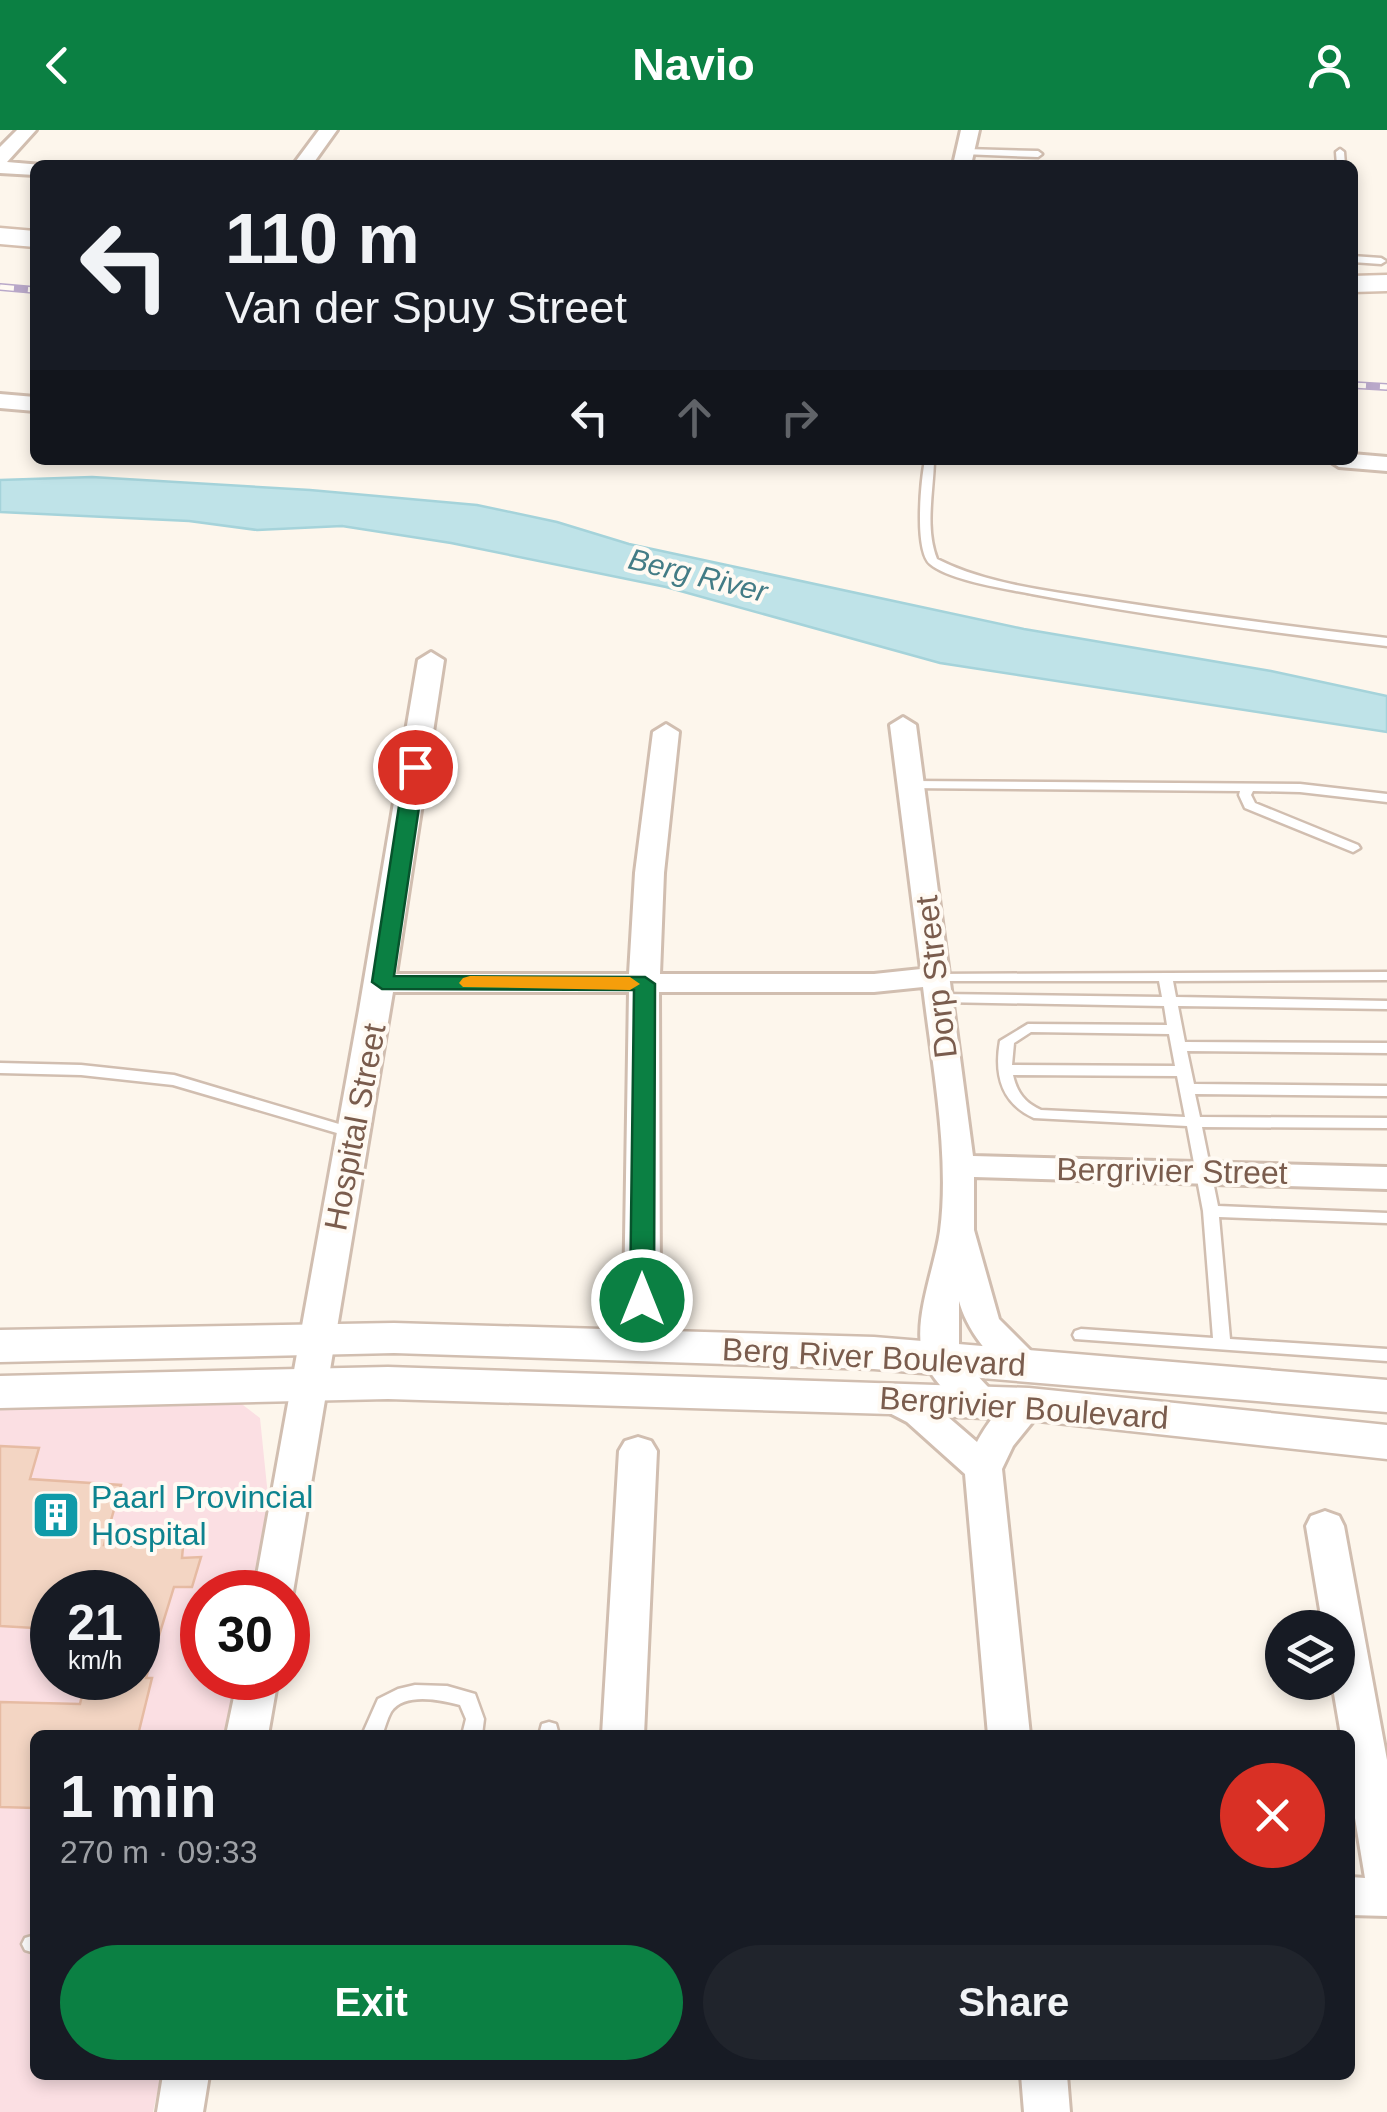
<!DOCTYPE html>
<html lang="en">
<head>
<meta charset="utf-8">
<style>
  body { margin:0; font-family:Arial,sans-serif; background:#20242c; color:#f1f3f6; height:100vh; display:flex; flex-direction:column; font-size:38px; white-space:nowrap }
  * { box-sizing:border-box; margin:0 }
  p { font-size:32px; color:#9ea1a6 }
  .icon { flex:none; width:55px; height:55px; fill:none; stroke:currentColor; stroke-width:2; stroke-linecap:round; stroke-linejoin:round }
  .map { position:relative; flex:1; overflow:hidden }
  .details { position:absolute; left:30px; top:1600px; width:1325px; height:350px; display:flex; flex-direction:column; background:#171b24; border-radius:15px; box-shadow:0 5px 15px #0003 }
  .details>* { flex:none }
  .banner { position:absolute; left:30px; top:30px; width:1328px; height:305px; border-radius:15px; box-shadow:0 5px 15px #0003; background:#171b24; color:#f1f3f6; overflow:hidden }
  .fabs { position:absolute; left:1265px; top:1480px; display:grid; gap:20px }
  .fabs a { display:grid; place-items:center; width:90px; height:90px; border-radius:50%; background:#171b24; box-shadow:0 5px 15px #0003; font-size:50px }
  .speed { position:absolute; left:30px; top:1440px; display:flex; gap:20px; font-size:50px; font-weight:700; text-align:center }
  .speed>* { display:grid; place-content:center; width:130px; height:130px; border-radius:50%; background:#171b24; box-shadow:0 5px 15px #0003; line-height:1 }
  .speed small { font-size:25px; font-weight:400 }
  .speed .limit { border:15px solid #d22; background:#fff; color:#111 }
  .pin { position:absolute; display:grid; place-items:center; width:85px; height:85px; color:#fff; margin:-42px; border:5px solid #fff; border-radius:50%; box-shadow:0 2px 10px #0007 }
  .me { position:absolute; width:110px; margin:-55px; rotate:0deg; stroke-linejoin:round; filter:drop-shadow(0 0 8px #0008) }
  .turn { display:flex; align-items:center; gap:35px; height:210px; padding:0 30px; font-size:45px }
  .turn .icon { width:130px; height:130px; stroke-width:2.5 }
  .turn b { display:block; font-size:70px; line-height:85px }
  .lanes { display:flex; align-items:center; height:95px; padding:0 30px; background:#0003; justify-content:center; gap:50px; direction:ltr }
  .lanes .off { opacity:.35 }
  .round { display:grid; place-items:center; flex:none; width:105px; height:105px; border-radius:52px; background:#20242c }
  .summary { display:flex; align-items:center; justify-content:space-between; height:170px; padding:0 30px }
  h1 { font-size:60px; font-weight:700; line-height:75px }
  .primary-button { display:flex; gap:20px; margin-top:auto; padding:20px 30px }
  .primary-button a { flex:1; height:115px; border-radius:60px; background:#0b8043; color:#fff; font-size:40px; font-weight:700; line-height:115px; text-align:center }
  .primary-button a+a { background:#20242c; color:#f1f3f6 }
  header { display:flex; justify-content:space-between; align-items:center; height:130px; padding:0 30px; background:#0b8043; color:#fff; font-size:45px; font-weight:700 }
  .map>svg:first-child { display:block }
  .medical { fill:#fbdfe3; fill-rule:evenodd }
  .water { fill:#bfe3e8; stroke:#a5d3da; stroke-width:2.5 }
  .building { fill:#f3d5c3; stroke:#e6bba3; stroke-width:2.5 }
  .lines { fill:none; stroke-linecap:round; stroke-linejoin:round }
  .service-casing { stroke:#d1beb0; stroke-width:5 }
  .minor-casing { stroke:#d1beb0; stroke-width:6 }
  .tertiary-casing { stroke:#d1beb0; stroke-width:5 }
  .secondary-casing { stroke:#d6c0b0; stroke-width:5 }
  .service { fill:#fff; fill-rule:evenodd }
  .minor { fill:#fff; fill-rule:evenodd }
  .tertiary { fill:#fff; fill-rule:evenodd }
  .secondary { fill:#fff; fill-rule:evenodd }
  .rail-casing { stroke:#b9a8c9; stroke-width:8 }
  .rail { stroke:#fffaf3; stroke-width:5; stroke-dasharray:14; stroke-linecap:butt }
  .route { fill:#0b8043; stroke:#07532c; stroke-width:2.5 }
  .slow { fill:#f59e0b }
  .labels { text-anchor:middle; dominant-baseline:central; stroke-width:8; stroke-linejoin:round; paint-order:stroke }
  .far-water-label { font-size:30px; font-style:italic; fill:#437c86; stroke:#fffaf3 }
  .street-label { font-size:32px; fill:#7a5c4d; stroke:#fffaf3 }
  .culture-label { font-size:32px; fill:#0d838f; stroke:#fffaf3; text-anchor:start }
</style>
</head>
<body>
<header><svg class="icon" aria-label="back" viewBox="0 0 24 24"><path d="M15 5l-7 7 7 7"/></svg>Navio<svg class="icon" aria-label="person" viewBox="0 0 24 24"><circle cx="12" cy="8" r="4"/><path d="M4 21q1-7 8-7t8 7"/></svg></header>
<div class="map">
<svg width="1387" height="1982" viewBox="0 0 1387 1982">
  <rect width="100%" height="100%" fill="#fdf6ec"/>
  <!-- medical -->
  <path class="medical" d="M199,1241L260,1288L270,1386L255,1462H202V1548H239L227,1605H35V1945H161L153,1982H0V1246ZM52,1462H138V1548H52Z"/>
  <!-- water -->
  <path class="water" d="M92,347L310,360L477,375L557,392L629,414L1024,499L1271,541L1387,566V602L940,533L666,457L451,413L342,396L257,400L189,391L0,382V350Z"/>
  <!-- building -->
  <path class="building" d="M0,1316L39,1318L30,1349L121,1355L104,1415L183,1417L182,1428L201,1427L192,1457H174L146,1548H152L138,1605H35V1678L0,1677V1572L80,1574L86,1548H138V1462H52V1486H37L34,1498L0,1496Z"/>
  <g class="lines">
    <!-- service casing -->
    <g class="service-casing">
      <path id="service" d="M965,19L1038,21L1042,24L1038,27L962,24L961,22Z
        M1340,19L1344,22L1345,35H1337L1336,22Z
        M1352,126L1381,128L1386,131L1381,134L1352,132Z
        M925,330L934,332C933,363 925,399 937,429C986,454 1045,460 1099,469C1195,484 1291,497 1387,508V516C1268,502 1149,486 1032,464C1006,459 948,450 930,434C914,420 921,350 925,330Z
        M911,651L1300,654L1387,664V672L1300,662L1253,661L1251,665L1255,673L1358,715L1360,718L1353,722L1245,678L1239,665L1240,661L906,658L905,655Z
        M1387,842V850L1173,851L1176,867L1387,871V879L1178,876L1185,912L1387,913V923L1187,921L1194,954L1387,956V966L1195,964L1200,987L1387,988V998L1202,997L1218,1076L1387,1083V1093L1219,1087L1230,1209L1387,1219V1231L1075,1209L1073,1205L1075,1201L1081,1199L1213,1208L1203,1081L1187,996L1034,988C1001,973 994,945 1000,911L1028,894L1167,895L1164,876L940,872L933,868L940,864L1162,867L1159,851H937L930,847L932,844ZM1031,902L1169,904L1175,936L1012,935L1014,913ZM1013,945L1177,946L1185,987L1041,980C1025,973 1017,963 1013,945Z
        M0,933L81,935L174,945L359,1000L362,1003L354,1008L173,955L81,945L0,943Z
        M415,1555L447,1556L475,1564L484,1589L482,1605H462L466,1589L460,1575C441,1570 404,1562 391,1582C387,1589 385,1598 382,1605H362L378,1569L398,1559Z
        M549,1592L556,1594L559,1605H539L542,1594Z
        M35,1805V1823L25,1820L22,1814L25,1808Z"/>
    </g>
    <!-- minor casing -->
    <g class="minor-casing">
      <path id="minor" d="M17,0H36L7,32L42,35H35V45L0,43V17Z
        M319,0H337L312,35H293Z
        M961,0H979L971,35H953Z
        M0,264L35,267V281L0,278Z
        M1352,324L1387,327V341L1339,337L1328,330H1352Z
        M431,522L444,530L396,844H629L635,743L653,602L666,594L679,602L664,743L660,844H874L921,839L890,595L903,587L916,595L973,1026L1387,1037V1059L974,1047V1100L999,1189L1044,1234L1039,1243C1003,1254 967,1202 959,1171V1226L1003,1273L998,1282C970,1291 934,1256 924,1229C911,1193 935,1138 940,1101C950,1026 932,933 923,857L874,862H659L660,1170L654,1179L642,1182L630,1179L624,1170L629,862H393L293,1462L288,1472V1462H254L359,880L418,530Z
        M891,1255L933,1274L977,1312C990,1288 1013,1256 1042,1265L1047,1274L1013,1316L1002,1339L1030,1605H988L965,1344L907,1292L878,1277L873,1268L878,1259Z
        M638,1307L651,1311L657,1321L644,1605H602L619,1321L625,1311Z
        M1325,1381L1339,1386L1344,1396L1387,1630V1786L1350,1785V1747L1365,1748L1350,1658V1605H1341L1332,1552H1338V1498H1323L1306,1396L1311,1386Z
        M238,1548H278L268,1605H226Z
        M163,1945H209L203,1982H157Z
        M1021,1945H1067L1070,1982H1024Z"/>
    </g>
    <!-- tertiary casing -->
    <g class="tertiary-casing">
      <path id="tertiary" d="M394,1193L874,1207L1387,1250V1282L874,1239L394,1223L0,1232V1200Z
        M388,1237L1029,1258L1387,1295V1329L1029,1290L891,1284L388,1269L0,1278V1246Z"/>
    </g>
    <!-- secondary casing -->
    <g class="secondary-casing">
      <path id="secondary" d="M0,98L35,101V117L0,114Z
        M1387,145V161L1352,162V146Z"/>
    </g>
    <!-- service -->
    <use href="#service" class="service"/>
    <!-- minor -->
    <use href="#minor" class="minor"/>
    <!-- tertiary -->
    <use href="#tertiary" class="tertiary"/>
    <!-- secondary -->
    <use href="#secondary" class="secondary"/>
    <!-- rail casing -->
    <g class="rail-casing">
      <path id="rail" d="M0,157L35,160
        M1352,255L1387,257"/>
    </g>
    <!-- rail -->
    <use href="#rail" class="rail"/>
  </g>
  <!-- route -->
  <path class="route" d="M415,631L425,637L394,846L645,847L655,854L654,1170L651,1176H633L630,1170L634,860L382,859L372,852L405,637Z"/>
  <!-- slow -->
  <path class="slow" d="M470,846L630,847L640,854L630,860L463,857L459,853L463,848Z"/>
  <!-- icons -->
  <defs>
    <g id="building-square" transform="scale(2.5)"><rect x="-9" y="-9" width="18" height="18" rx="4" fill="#0f9aa8" stroke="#fffaf3"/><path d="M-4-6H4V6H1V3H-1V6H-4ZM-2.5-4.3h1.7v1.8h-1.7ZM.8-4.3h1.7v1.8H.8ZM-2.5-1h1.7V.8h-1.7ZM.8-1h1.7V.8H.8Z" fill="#fff"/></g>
  </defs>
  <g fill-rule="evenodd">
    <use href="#building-square" x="56" y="1385"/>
  </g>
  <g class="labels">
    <!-- far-water labels -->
    <g class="far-water-label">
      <text transform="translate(698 445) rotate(14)">Berg River</text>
    </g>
    <!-- street labels -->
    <g class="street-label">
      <text transform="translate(936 847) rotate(-97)">Dorp Street</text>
      <text transform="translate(355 997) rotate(-79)">Hospital Street</text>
      <text transform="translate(1172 1041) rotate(1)">Bergrivier Street</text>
      <text transform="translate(874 1227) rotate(3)">Berg River Boulevard</text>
      <text transform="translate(1024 1278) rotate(4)">Bergrivier Boulevard</text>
    </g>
    <!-- culture labels -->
    <g class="culture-label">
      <text x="91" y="1367">Paarl Provincial<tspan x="91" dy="37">Hospital</tspan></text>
    </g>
  </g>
</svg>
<div class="fabs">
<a><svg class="icon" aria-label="layers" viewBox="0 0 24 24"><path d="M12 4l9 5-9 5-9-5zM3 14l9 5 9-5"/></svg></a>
</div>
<div class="speed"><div>21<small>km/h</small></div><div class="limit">30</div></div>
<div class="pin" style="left:415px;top:637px;background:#d93025"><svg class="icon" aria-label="arrive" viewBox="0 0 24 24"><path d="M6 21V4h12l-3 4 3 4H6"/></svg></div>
<svg class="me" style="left:642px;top:1170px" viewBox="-20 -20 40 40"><circle r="17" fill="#0b8043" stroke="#fff" stroke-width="3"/><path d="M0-11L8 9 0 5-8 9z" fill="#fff"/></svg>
<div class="banner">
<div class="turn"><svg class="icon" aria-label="left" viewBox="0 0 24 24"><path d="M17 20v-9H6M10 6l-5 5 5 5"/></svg><div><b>110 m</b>Van der Spuy Street</div></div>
<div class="lanes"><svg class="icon" aria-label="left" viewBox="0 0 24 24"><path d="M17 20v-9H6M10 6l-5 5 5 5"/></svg><svg class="icon off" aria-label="ahead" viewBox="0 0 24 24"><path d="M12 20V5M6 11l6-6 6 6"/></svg><svg class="icon off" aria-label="right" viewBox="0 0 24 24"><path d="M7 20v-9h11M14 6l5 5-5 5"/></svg></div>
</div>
<section class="details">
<div class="summary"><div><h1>1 min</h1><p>270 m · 09:33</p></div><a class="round" style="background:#d93025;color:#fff"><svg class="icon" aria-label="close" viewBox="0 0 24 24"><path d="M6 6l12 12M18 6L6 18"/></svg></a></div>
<div class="primary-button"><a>Exit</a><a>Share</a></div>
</section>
</div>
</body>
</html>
